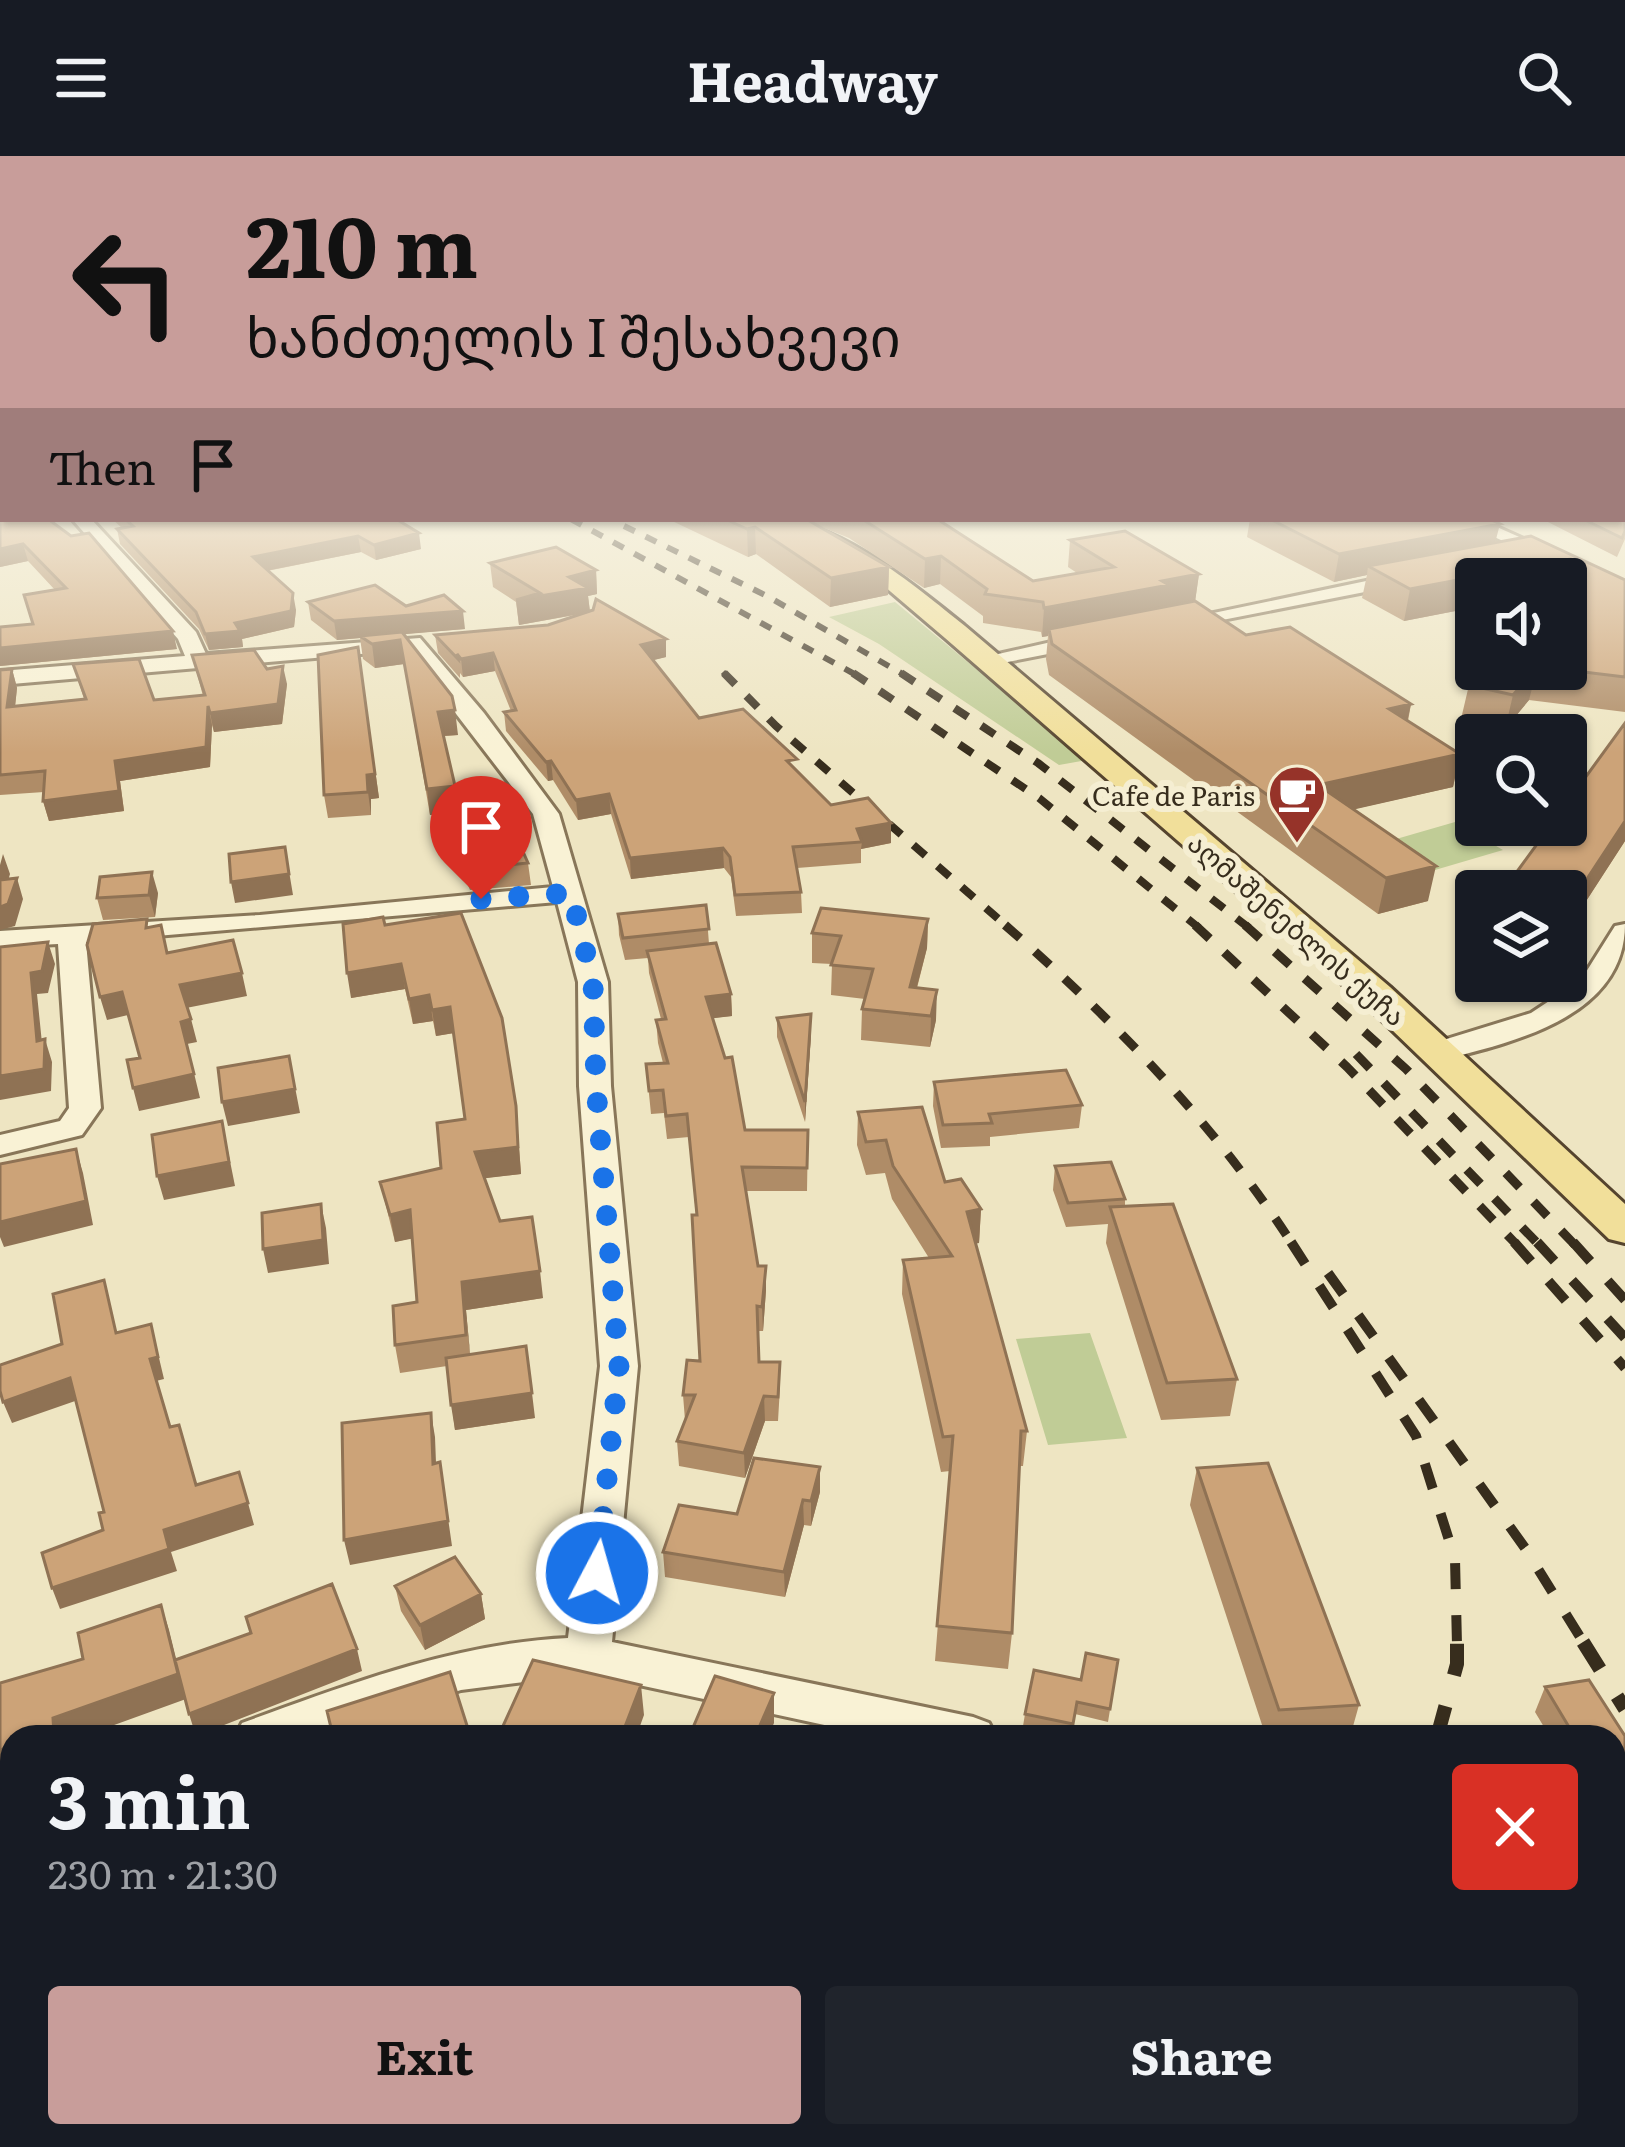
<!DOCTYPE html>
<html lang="en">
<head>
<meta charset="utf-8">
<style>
  body { margin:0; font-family:Literata,"Noto Sans Georgian",serif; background:#20242c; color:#f1f3f6; height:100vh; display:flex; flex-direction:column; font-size:45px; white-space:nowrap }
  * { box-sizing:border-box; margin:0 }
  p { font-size:39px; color:#9ea1a6 }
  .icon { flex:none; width:66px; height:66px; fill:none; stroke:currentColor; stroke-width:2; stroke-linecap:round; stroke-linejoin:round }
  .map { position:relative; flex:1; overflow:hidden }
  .side { position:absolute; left:0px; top:1569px; width:1626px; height:423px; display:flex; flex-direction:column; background:#171b24; border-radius:36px 36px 0 0; box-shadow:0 3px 9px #0004 }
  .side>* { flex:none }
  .hud { position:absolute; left:0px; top:0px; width:1626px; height:366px; box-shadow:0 3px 9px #0004; background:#c89d9a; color:#111; overflow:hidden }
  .buttons { position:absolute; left:1455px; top:402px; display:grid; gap:24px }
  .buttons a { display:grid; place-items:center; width:132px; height:132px; border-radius:12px; background:#171b24; box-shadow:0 3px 9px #0004; font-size:60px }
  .pin { position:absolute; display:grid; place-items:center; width:102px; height:102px; color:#fff; margin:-123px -51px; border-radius:50% 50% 50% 0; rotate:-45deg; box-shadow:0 0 12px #0007 }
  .pin .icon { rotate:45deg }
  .me { position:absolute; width:132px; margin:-66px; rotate:6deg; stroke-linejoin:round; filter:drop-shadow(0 0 9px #0008) }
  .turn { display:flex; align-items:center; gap:42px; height:252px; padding:0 48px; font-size:54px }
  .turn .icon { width:156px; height:156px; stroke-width:2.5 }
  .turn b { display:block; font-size:84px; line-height:102px }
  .then { display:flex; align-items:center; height:114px; padding:0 48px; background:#0003; gap:24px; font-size:45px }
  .round { display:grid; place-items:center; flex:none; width:126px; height:126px; border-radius:12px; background:#20242c }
  .headline { display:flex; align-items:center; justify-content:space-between; height:204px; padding:0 48px }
  h1 { font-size:72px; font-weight:700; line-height:90px }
  .button { display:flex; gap:24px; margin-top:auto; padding:24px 48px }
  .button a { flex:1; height:138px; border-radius:12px; background:#c89d9a; color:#111; font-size:48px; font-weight:700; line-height:138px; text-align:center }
  .button a+a { background:#20242c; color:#f1f3f6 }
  header { display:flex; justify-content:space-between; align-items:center; height:156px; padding:0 48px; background:#171b24; font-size:54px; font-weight:700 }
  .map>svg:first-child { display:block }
  .green { fill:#c0cc96 }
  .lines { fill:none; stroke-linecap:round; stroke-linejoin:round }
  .minor-casing { stroke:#887659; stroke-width:6 }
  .major-casing { stroke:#55442e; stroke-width:6 }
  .minor { fill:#f9f2d5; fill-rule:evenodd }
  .major { fill:#f1df9a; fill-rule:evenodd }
  .rail-far4 { stroke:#372d1d; stroke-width:6; stroke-dasharray:12 12; stroke-linecap:butt }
  .rail-far3 { stroke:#372d1d; stroke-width:8; stroke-dasharray:16 16; stroke-linecap:butt }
  .rail-far2 { stroke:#372d1d; stroke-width:9; stroke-dasharray:20 20; stroke-linecap:butt }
  .rail-far1 { stroke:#372d1d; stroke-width:10; stroke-dasharray:26 26; stroke-linecap:butt }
  .rail { stroke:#372d1d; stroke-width:14; stroke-dasharray:32 32; stroke-linecap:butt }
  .wall { fill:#af8c67 }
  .shaded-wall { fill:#8f7254 }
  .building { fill:#cca378; stroke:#8f7254; stroke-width:3 }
  .route { stroke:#1a73e8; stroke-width:21; stroke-dasharray:0 37.8 }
  .labels { text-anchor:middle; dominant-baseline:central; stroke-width:12; stroke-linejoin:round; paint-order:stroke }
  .far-poi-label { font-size:27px; fill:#372d1d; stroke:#f5eed2; text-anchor:end }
  .far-street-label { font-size:27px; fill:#372d1d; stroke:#f5eed2 }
</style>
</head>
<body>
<header><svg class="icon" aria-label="menu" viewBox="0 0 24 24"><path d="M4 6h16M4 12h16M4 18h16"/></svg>Headway<svg class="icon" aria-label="search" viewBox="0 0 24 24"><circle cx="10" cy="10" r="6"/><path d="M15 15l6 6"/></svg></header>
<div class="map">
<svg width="1625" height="1991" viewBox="0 0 1625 1991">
  <rect width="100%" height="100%" fill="#eee5c2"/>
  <!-- green -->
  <path class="green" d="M895,446L1087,604L1059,609L879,488L829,461Z
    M1455,666L1503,694L1418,719L1372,690Z
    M1090,1177L1127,1282L1048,1289L1016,1183Z"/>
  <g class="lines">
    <!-- minor casing -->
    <g class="minor-casing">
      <path id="minor" d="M72,363H91L196,476L206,498L420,482L484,557L559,658L608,826L611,930L638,1210L612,1486L973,1561L989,1567L996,1581H880L588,1518L461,1534L315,1581H235L242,1567C346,1529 456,1487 568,1482L600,1210L579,930L578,826L557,746L86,786L101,952L82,979L0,999V979L60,965L69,952L58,788L0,791V775L260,759L553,731L533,658L407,494L0,529V515L185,500L178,483Z
        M1455,363H1479L1625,428V441Z
        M1409,416L1419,422L1416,426L1171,474L1161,468Z
        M1091,477L1102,483L1099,488L987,510L976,503Z
        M1625,768C1625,861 1514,886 1438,905L1423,896L1427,889L1531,857L1581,824L1615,770Z
        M12,1639V1683L0,1687V1643Z
        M1614,1916L1625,1920V1979L1614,1975Z
        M82,1980H138V1991H82Z"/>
    </g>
    <!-- major casing -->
    <g class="major-casing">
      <path id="major" d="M770,363C836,363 914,429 965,470L1390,831L1625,1048V1087L1609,1083L1364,847L945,482L884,430Z"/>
    </g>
    <!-- minor -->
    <use href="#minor" class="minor"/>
    <!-- major -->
    <use href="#major" class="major"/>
    <!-- rail-far4 -->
    <path class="rail-far4" d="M571,363L858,520
      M624,370L767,440L906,520
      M723,516L727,520"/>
    <!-- rail-far3 -->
    <path class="rail-far3" d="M724,517L776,570L1009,772
      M853,517L1039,642L1199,772
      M901,517L1038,607L1249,772"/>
    <!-- rail-far2 -->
    <path class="rail-far2" d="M1005,769C1114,864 1214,967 1293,1089
      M1195,769L1347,911L1517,1089
      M1245,769L1406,913L1575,1089
      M1356,898L1539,1089"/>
    <!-- rail-far1 -->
    <path class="rail-far1" d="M1291,1086L1416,1280L1455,1403L1457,1489
      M1514,1086L1625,1212
      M1537,1086L1625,1182
      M1573,1086L1625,1144
      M1328,1117L1525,1392L1585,1489"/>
    <!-- rail -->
    <path class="rail" d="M1583,1486L1625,1553
      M1437,1581L1457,1508V1486
      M1225,1991L1234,1980"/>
  </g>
  <!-- wall -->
  <path class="wall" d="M1625,319V383L1617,401L1542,363H1623Z
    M0,340L177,493L0,510V471L32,468L55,434L28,405L0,411Z
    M112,363H396L421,393L376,404L361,396L267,415L296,454L294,471L242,483L243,491L209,494L199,473L120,388L117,373L122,372Z
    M937,363L1033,425L1077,417L1068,411L1070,384L1199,418L1195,445L1246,479L1411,548L1408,565L1460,598L1453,631L1354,653L1428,745L1378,758L1049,519L1046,503L1048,480L1042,481L1041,476L983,467V460L940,428L924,432L849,382L819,370L889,411L888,439L830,451L756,398L748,401L670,364Z
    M1250,363H1489L1495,386L1531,380L1625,424V556L1529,544L1505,573L1461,563L1469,529L1484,513H1566V423H1476V451L1404,465L1362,442L1367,419L1334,426L1247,381Z
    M490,407L596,414L597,438L588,440L590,456L666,501L653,504L699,562L797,615L831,649L891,687L861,693V707L797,712L801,736L802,757L736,760L731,721L724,712L631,723L611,658L578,664L553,624L548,625L506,575L504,556L511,555L495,515L463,521L460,517V522L438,497L435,479L548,469L586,457L519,469L516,446L493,431Z
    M308,446L406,450L465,473L403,478L458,579L444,580L455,630L458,656L430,659L404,508L375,512L363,503L360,482L337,484L311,464Z
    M358,491L379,642L371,643V659L328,662L324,639Z
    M192,499L267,513L287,528L282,568L214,576L212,569L210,611L120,625L124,655L49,665L43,645L44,636L0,639V514L12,513L17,532L15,550L84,543L73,508L154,544L203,540Z
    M1625,567V685L1568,773L1566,772V735H1511L1516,717Z
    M457,689L528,707L531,729L470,734L460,711Z
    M158,737L155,761L103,764L97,742Z
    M706,749L709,788L731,838L732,860L712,862L745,974H808L807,1035H746L758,1110L766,1134L763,1175H758L759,1206H780V1231L778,1265H765L745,1322L679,1310L677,1285L685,1264L683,1239L700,1205L696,1059L689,981L667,983L664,957L651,958L646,908L663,907L658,887L656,864L661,863L649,817L648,802L625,804L619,779L618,758Z
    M928,763L927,792L917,832L936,864L930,891L861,884L862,853L865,843L831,839L832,808L812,807V777Z
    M385,769L516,950L521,1018L484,1022L500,1065L543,1142L466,1154L470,1198L535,1262L455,1274L447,1210L400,1217L395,1189L417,1146L412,1082L395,1086L380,1026L441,1012L465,963L454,877L436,880L433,865L413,868L405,833L351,842Z
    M777,862L811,878L805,966L777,881Z
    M934,926L1082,949L1079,972L990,981V990L941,992L933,950Z
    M858,956L981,1053L979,1087H975L1027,1275L1023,1310H1020L1012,1477L1008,1513L935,1505L950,1315L941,1316L902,1138L903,1104L929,1102L892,1043L885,1017L866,1019L857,989Z
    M1055,1010L1125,1043V1050L1237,1223L1230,1260L1161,1264L1106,1087L1108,1068L1066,1071L1053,1034Z
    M1197,1312L1359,1549L1350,1581H1266L1190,1349Z
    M820,1336L811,1370L804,1369L785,1441L665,1421L663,1396L737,1358Z
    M395,1430L481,1438L485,1463L425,1494L401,1455Z
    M1118,1504L1108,1566L1075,1558L1071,1581L1023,1570L1025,1558Z
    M1545,1531L1625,1580V1625L1614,1627V1581H1550L1535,1556Z"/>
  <!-- shaded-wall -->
  <path class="shaded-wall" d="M1500,368L1493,395L1368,410L1367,419L1334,426L1339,398Z
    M755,371L756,398L748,401L747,373Z
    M419,377L421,393L376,404L374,389Z
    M358,380L361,396L255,417L253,401Z
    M23,388L28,405L0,411V393Z
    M941,400L940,428L924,432L925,403Z
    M1570,403L1565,423H1476V451L1404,465L1410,433Z
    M889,411L888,439L830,451L831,422Z
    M596,414L597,438L588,440L590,456L519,469L516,444L570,435L569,421Z
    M1199,418L1195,446L1049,473L1048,480L1042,481L1044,452Z
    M293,437L296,454L294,471L242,483L243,491L209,494L205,478L235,467Z
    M463,455L465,473L337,484L334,465Z
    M173,475L177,493L0,510V492Z
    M666,483V501L642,507L641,489Z
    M400,484L404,508L375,512L372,488Z
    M358,491L379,642L371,643V659L368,636Z
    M493,497L495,515L463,521L461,503Z
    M283,510L287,528L282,568L214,576L210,557Z
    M12,513L17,532L13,570L7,551Z
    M1536,513H1537L1529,544L1505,573L1513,539Z
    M1411,548L1404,580L1389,553Z
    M208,550L212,569L210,611L120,625L124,655L49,665L43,645L115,605Z
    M455,554L458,579L442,580L438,556Z
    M1460,598L1453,631L1312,663L1318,629Z
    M551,605L553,624L548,625L546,606Z
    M455,630L458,656L430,659L427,633Z
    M609,638L611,658L578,664L576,644Z
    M1625,665V685L1568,773L1579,735Z
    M891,667V687L861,693L862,686L857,673Z
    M285,691L293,739L235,747L231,726Z
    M723,692L724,712L631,723L630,702Z
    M3,698L10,718L2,745L0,738V709Z
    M1436,710L1428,745L1378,758L1386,722Z
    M152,716L158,737L155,761L149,739Z
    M17,722L23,743L15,770L0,774V751Z
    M928,763L927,792L909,861L910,831Z
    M48,786L55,808L48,837L37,838L44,907L37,885L31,817Z
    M401,808L405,833L351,842L347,817Z
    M242,817L247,840L186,852L180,829Z
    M937,834L936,864L930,891L931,860Z
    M122,836L128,859L107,864L100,841Z
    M731,838L732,860L707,863L706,841Z
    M429,839L433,865L413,868L409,843Z
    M450,851L454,877L436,880L432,854Z
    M811,858V878L805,966V946Z
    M191,863L197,886L187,888L200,942L139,955L133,932L181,866Z
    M45,883L52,906L51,935L0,944V920Z
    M289,900L300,957L228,970L222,946Z
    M516,950L521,1018L479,1023L475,996Z
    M222,965L235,1030L164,1044L157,1020Z
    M76,993L83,1017L93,1069L4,1091L0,1081V1066Z
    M321,1048L326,1072L329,1108L268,1117L263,1093Z
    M981,1053L979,1087L964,1090L967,1056Z
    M410,1054L415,1082L395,1086L390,1059Z
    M766,1110V1134L763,1175L762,1151Z
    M540,1115L543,1142L466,1154L471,1207L462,1126Z
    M151,1168L164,1223L156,1225L150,1203Z
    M70,1222L78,1244L12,1267L3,1246Z
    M532,1237L535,1262L455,1274L451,1249Z
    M764,1240L765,1265L745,1322L744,1297Z
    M431,1257L435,1281L437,1333L433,1308Z
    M440,1306L452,1390L350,1409L344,1384Z
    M820,1311V1336L811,1370V1345Z
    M803,1344L804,1369L785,1441L784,1416Z
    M248,1347L254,1369L171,1396L177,1415L60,1453L52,1432L164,1374Z
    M481,1438L485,1463L425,1494L420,1469Z
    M161,1449L169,1474L186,1543L81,1581H45L53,1562Z
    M357,1493L362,1515L196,1580L189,1558Z
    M641,1529L644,1559L636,1581H621Z
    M774,1537V1567L768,1581H755Z
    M12,1591V1619L5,1621L0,1609V1594Z
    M12,1770V1798L0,1801V1773Z
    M71,1980H78V1986L81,1991H72Z
    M611,1980H620L618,1991H608Z
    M1568,1980H1574L1567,1991H1560Z"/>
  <!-- building -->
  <path class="building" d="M1623,319H1625V375L1622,382L1583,363H1623Z
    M3,339V363H48L71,380L89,377L173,475L0,492V471L33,468L24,439L66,432L23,388L0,393V340Z
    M125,363H396L419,377L374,389L358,380L253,401L293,437L291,455L235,467L240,475L205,478L196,456L117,373L133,370Z
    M725,363H806L889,411L831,422L755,371L747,373Z
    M862,363H937L1033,425L1114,411L1070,384L1125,375L1199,418L1162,425L1169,429L1044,452L1043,446L985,438L987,433L941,400L925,403Z
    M1270,363H1489L1500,368L1339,398Z
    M1531,380L1625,424V521L1559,513H1566V470L1570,469V403L1410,433L1368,410Z
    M556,391L596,414L569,421L588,432L516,444L540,437L490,407Z
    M375,429L406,450L444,439L463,455L334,465L308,446Z
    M596,443L666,483L641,489L699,562L743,553L797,603L787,605L831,649L868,642L891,667L857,673L862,686L793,691L801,736L735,739L730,701L723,692L630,702L609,638L576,644L551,605L546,606L504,556L516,554L493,497L461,503L457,498L458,503L435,479L548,469L593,454Z
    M1195,445L1246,479L1290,471L1411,548L1389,553L1460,598L1318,629L1436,710L1386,722L1052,488L1049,473Z
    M402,476L452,540L455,554L438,556L455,630L427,633L400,484L372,488L360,480Z
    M358,491L375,618L367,619L368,636L324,639L318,499Z
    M254,494L267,513L283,510L278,548L210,557L208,550L206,591L115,605L119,635L43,645L45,615L0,619V514L12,513L7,551L86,543L73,508L139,503L154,544L205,539L192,499Z
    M1484,513H1536L1513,539L1469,529Z
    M1625,567V665L1579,735L1516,717L1551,669H1566V648Z
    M516,680L528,707L467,713L457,689Z
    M285,691L289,718L231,726L229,698Z
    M152,716L149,739L97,742L100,721Z
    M17,722L8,748L0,751V724Z
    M706,749L709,773L623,782L618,758Z
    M821,752L928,763L910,831L937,834L931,860L862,853L873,813L831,809L841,780L812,777Z
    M461,757L502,862L516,950L518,991L475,996L500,1065L532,1061L540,1115L462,1126L466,1179L395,1189L393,1150L417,1146L410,1054L390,1059L380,1026L441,1012L437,967L465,963L450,851L432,854L429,839L409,843L401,808L347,817L343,768L383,761L385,769Z
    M147,763L146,772L161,769L167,797L233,784L242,817L180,829L191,863L181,866L194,918L133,932L127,904L140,902L122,836L100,841L87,789L93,768Z
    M48,786L42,815L31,817L37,885L45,883L44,913L0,920V791Z
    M716,787L731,838L706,841L725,902L732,901L745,974H808L807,1012L742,1011L758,1110H766L762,1151L757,1150L759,1206H780L778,1241L764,1240L744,1297L677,1285L695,1239H683L687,1204L700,1205L692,1059H697L687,958L666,960L663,934L649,935L646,908L668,907L656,864L666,863L647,795Z
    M811,858L805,946L777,862Z
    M289,900L295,933L222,946L218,912Z
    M1066,914L1082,949L989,958L992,967L943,969L934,926Z
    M922,951L945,1026L961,1023L981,1053L967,1056L1027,1275H1021L1012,1477L937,1470L953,1280L943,1281L903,1104L952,1100L893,1010L886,984L866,986L858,956Z
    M222,965L229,1006L157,1020L152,979Z
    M76,993L86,1045L0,1066V1008Z
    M1111,1006L1125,1043L1068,1047L1055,1010Z
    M321,1048L323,1084L263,1093L262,1057Z
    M1173,1048L1237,1223L1167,1227L1110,1051Z
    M104,1124L116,1177L151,1168L158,1201L150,1203L170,1271L179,1269L196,1329L239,1316L248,1347L164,1374L169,1393L52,1432L42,1397L103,1374L99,1357L104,1356L70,1222L3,1246L0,1235V1209L62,1188L53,1138Z
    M526,1190L532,1237L451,1249L446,1202Z
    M431,1257L433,1308L440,1306L448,1365L344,1384L342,1267Z
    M754,1302L820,1311L811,1345L803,1344L784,1416L663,1396L679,1349L737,1358Z
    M1268,1307L1359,1549L1279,1554L1197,1312Z
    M455,1401L481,1438L420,1469L395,1430Z
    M332,1428L357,1493L189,1558L175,1504L251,1477L246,1461Z
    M161,1449L178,1518L53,1562L54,1578L45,1581H12V1591L0,1594V1527L83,1503L78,1477Z
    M1086,1497L1118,1504L1110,1553L1077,1546L1073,1568L1025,1558L1034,1514L1081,1524Z
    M533,1504L641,1529L621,1581H498Z
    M450,1516L470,1579L463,1581H330L333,1580L327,1555Z
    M715,1520L774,1537L755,1581H689Z
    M1589,1524L1625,1580V1602L1614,1604V1581H1575L1545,1531Z
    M12,1688V1770L0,1773V1691Z
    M12,1832V1980H71L72,1991H0V1836Z
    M537,1980H611L608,1991H534Z
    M1409,1980H1568L1560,1991H1400Z"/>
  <!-- sky -->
  <linearGradient id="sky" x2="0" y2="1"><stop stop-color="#8db9d6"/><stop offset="0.53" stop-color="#f7f3e4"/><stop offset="1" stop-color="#f7f3e4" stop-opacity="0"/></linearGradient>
  <rect width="1625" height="597" fill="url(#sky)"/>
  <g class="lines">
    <!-- route -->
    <path class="route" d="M481,743L571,737L593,826L596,930L619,1210L597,1417"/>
  </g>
  <!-- icons -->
  <defs>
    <g id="cafe-pin" transform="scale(3)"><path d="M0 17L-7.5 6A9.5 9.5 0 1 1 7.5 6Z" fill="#963329" stroke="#f5eed2"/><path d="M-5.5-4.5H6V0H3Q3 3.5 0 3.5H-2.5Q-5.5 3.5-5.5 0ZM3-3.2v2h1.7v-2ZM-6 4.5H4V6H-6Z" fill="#fff"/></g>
  </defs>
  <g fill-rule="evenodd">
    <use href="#cafe-pin" x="1297" y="638"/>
  </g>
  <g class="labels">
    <!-- far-poi labels -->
    <g class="far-poi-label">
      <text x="1255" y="638">Cafe de Paris</text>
    </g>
    <!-- far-street labels -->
    <g class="far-street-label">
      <text transform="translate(1298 772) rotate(41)">აღმაშენებლის ქუჩა</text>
    </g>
  </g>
</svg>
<div class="buttons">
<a><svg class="icon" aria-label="sound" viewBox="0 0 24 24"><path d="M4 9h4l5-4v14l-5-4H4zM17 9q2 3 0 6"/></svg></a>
<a><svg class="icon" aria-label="search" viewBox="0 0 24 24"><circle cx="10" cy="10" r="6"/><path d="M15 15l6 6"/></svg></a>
<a><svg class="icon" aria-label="layers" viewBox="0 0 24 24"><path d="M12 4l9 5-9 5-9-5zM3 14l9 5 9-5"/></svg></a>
</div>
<div class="pin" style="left:481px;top:743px;background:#d93025"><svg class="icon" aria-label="arrive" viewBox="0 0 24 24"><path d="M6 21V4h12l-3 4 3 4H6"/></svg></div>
<svg class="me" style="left:597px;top:1417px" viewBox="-20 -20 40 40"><circle r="17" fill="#1a73e8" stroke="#fff" stroke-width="3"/><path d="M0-11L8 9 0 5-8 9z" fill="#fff"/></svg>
<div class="hud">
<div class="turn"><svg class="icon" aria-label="left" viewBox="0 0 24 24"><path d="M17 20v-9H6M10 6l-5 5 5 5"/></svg><div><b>210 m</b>ხანძთელის I შესახვევი</div></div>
<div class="then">Then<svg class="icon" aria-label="arrive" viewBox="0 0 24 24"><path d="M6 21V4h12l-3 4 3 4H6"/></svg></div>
</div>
<section class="side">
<div class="headline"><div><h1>3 min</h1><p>230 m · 21:30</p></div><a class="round" style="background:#d93025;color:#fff"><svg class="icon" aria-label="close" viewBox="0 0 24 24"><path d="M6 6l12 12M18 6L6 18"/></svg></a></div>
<div class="button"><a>Exit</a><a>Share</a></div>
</section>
</div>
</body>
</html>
